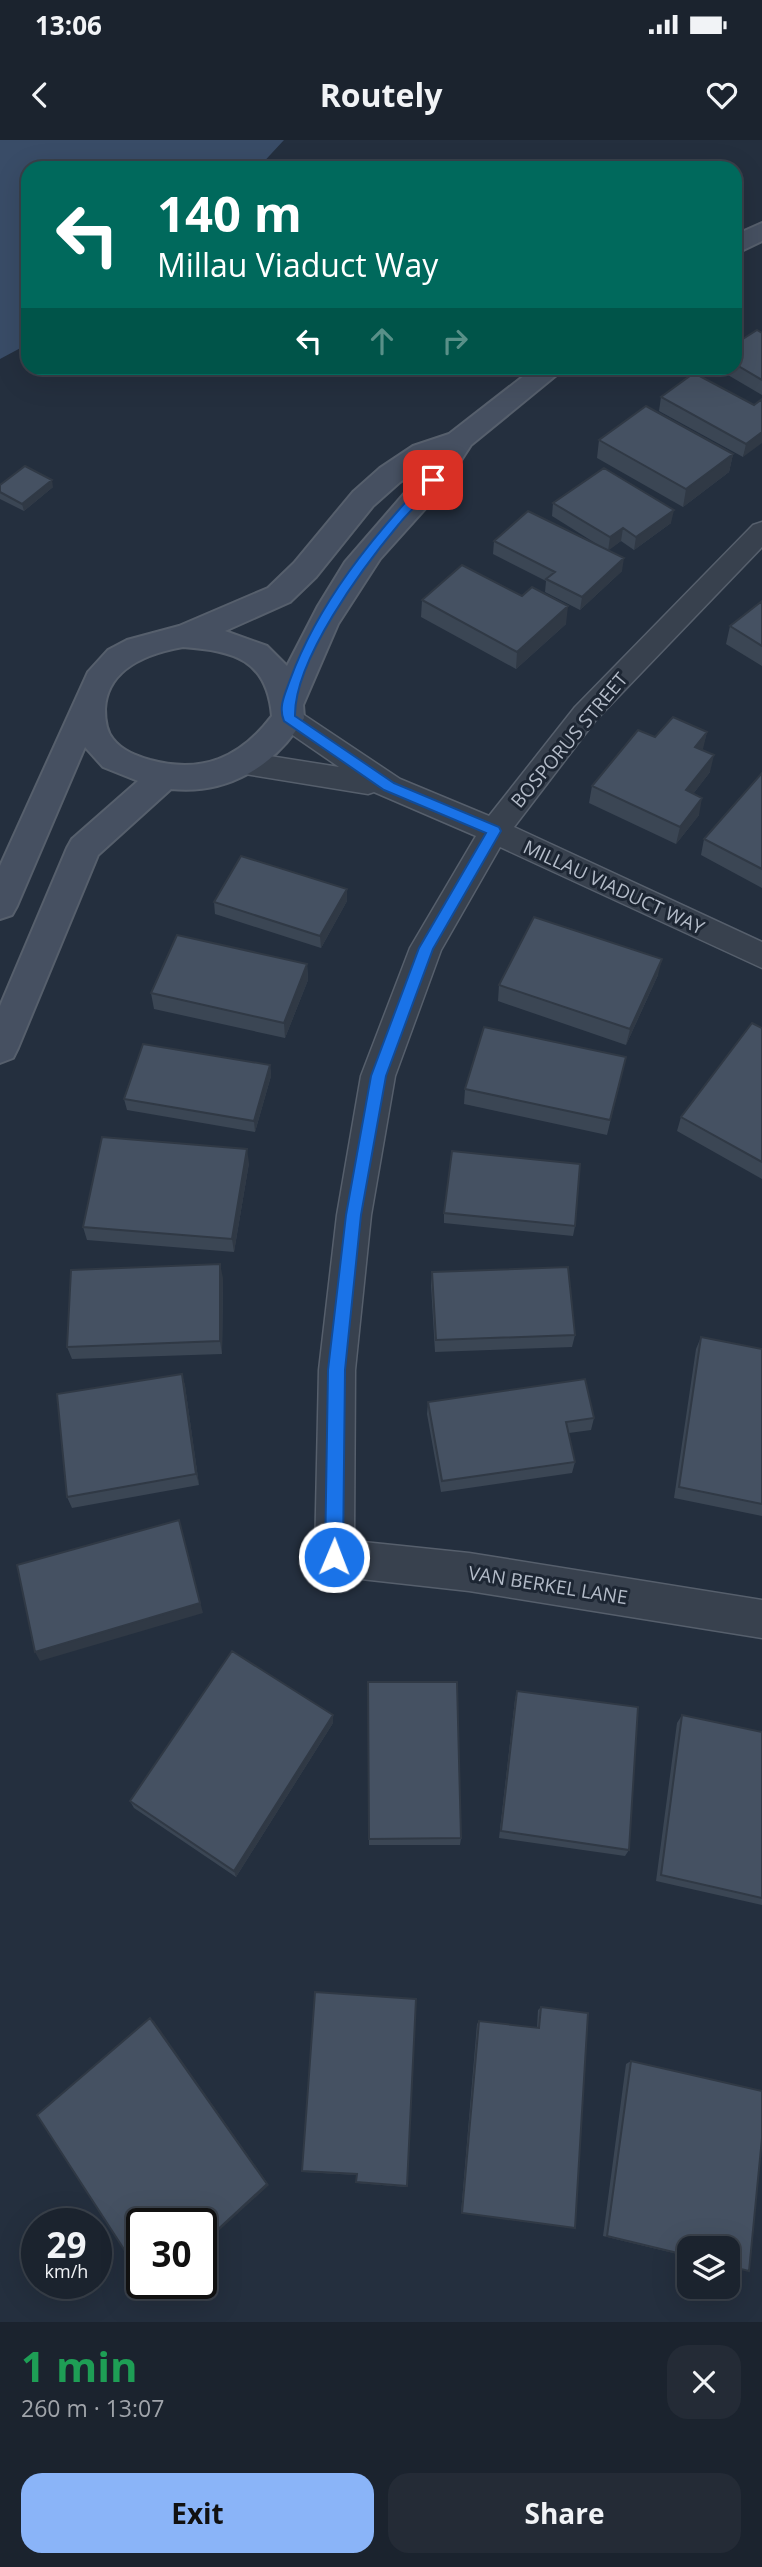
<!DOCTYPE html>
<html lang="en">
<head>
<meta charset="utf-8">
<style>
  body { margin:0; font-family:"Open Sans",sans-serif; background:#242b36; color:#f1f3f6; height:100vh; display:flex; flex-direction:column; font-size:26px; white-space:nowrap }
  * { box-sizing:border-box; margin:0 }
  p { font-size:23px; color:#a0a4aa }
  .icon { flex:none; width:38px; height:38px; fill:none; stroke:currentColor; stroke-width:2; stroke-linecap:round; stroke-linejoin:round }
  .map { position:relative; height:2182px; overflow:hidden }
  .panel { display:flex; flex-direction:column; background:#1b232e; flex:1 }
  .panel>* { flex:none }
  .guide { position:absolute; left:21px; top:21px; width:721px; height:214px; border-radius:21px; box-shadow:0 7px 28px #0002,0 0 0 2px #39404a; background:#00695c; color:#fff; overflow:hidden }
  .tools { position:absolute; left:677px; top:2096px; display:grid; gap:14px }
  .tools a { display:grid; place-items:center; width:63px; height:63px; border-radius:14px; background:#1b232e; box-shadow:0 7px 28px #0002,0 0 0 2px #39404a; font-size:35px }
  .speed { position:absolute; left:21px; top:2068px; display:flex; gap:14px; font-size:35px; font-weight:700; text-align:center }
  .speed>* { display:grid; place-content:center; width:91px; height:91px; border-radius:50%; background:#1b232e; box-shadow:0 7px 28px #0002,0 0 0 2px #39404a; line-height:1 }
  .speed small { font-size:18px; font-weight:400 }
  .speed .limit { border:4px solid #111; border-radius:10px; background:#fff; color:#111 }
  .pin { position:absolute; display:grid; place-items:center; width:60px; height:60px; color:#fff; margin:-30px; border-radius:14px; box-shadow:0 4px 10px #0006 }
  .me { position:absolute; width:77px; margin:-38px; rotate:1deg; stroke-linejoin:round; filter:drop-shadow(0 0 5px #0008) }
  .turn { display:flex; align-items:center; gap:24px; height:147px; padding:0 21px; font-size:32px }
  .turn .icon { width:91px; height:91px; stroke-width:2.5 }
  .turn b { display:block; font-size:49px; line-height:60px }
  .lanes { display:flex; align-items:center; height:66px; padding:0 21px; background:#0003; justify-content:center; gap:35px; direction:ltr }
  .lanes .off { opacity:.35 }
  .round { display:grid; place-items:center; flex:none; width:74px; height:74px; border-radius:21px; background:#242b36 }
  .head { display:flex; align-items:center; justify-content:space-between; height:119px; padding:0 21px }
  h1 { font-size:42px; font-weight:700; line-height:52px; color:#1e9e55 }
  .action { display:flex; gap:14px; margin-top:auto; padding:14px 21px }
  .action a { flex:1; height:80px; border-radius:21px; background:#8ab4f8; color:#111; font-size:28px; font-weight:700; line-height:80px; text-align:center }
  .action a+a { background:#242b36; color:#f1f3f6 }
  .status { display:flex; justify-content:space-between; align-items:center; height:49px; padding:0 35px; background:#1b232e; direction:ltr }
  .status svg { height:19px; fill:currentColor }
  header { display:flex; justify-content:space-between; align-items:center; height:91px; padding:0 21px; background:#1b232e; font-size:32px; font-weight:700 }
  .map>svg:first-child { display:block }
  .water { fill:#394c67 }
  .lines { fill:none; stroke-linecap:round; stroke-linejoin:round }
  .street-casing { stroke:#565f6c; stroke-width:3 }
  .secondary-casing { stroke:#565f6c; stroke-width:4 }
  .street { fill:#38414e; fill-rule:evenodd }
  .secondary { fill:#465061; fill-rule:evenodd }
  .wall { fill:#3b4654 }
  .shaded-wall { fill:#303945 }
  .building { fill:#455162; stroke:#303945; stroke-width:2 }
  .route { fill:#1a73e8; stroke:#114b97; stroke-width:2 }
  .labels { text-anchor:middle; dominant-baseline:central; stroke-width:6; stroke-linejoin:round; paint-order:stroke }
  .street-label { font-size:19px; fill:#b4bcc9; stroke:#1d2633 }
</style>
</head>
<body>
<div class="status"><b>13:06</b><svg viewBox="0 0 49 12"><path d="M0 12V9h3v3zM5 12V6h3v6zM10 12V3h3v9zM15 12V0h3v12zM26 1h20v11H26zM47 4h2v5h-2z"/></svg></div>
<header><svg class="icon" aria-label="back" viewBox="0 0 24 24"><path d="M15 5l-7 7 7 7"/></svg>Routely<svg class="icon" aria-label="heart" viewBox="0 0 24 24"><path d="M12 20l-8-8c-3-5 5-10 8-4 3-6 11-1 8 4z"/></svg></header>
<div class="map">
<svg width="762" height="2182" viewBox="0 0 762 2182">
  <rect width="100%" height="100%" fill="#242f3e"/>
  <!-- water -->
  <path class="water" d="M0,0H284L258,28H28V204L0,219Z"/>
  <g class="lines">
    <!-- street casing -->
    <g class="street-casing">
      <path id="street" d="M762,382V407L595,581L514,687L762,802V828L500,707L441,810L395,936L371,1075L355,1230L354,1401L469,1413L762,1460V1498L469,1451L334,1436L320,1430L315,1417L319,1230L337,1075L361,936L410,808L476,696L374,652L368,654L245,634L235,631L230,623L235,615L245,612L339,627L278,585L274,578L278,571L288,568L298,571L400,639L489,676L575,567L753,385Z"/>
    </g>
    <!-- secondary casing -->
    <g class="secondary-casing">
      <path id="secondary" d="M762,83V101L735,114V95Z
        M534,228H565L471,305L441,351L380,419L338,484L303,565L304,578C276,626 227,655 171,649L98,715L18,908L13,918L0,923V866L67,708L72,699L138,641L103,627L85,607L17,766L12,775L0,779V726L88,532L108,510L127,500L179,486L268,448L294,423L353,352L380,328L413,306L449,294ZM436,317L345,422L318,466L287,526L267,506L225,491L290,462L316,437L373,366L400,342ZM183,507C234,511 267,519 272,576C240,618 202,634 150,620C137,616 122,611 113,599C106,591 105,579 105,569C107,528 149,513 183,507Z"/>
    </g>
    <!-- street -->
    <use href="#street" class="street"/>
    <!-- secondary -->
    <use href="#secondary" class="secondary"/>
  </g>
  <!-- wall -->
  <path class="wall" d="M762,193V255L716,228H735V204Z
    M661,257L754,265L762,259L743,317L659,271Z
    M599,300L733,314L729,332L683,367L597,318Z
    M0,345L53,347L24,371L0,359Z
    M553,363L671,383L634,410L621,401L608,410L622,431L580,470L545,452L546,441L493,414L494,401L603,408L552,376Z
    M522,456L566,484L516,529L421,477L422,460Z
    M762,461V526L726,504L730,486Z
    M707,592L702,610L710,632L693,654L699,675L676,704L589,663L592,646L655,597Z
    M762,633V748L701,715L704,699Z
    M347,761L321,808L215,774L214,762Z
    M307,824L308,840L285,898L154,869L151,853Z
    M658,835L626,905L498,861L499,845Z
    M762,888V1039L677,991L681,977Z
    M626,917L607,995L464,964L465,949Z
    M270,925L271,936L255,992L127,970L124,959Z
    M249,1023L234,1112L87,1100L83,1087Z
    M444,1073L575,1086L573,1096L444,1083Z
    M432,1132L575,1195L572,1207L435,1212L431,1145Z
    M223,1138L222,1214L72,1219L67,1207Z
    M701,1197L762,1209V1376L674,1358L696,1209Z
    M182,1234L185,1246L199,1345L72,1368L67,1357Z
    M428,1262L594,1278L591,1290L569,1293L575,1322L572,1333L441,1352L427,1274Z
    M368,1542L461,1698L460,1705H369Z
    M517,1551L629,1710L625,1716L499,1698L515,1559Z
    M682,1575L762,1592V1765L656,1741L677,1583Z
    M333,1583L236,1737L134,1668L130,1661Z
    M315,1852L407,2046L406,2047L357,2043V2035L304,2032L302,2031Z
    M541,1867L571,2088L461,2073L477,1884L479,1881L537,1888L538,1870Z
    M631,1921L749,2131L728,2127V2109H690V2117L603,2096L626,1924Z"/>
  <!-- shaded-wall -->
  <path class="shaded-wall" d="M762,292V303L743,317L746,304Z
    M733,314L729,332L683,367L686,349Z
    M52,340L53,347L24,371L22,364Z
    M674,370L671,383L634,410L636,397Z
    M623,388L621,401L608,411L610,397Z
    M624,418L622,431L580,470L582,457Z
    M568,466L566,484L516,529L517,512Z
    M707,592L703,609L692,624L695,607Z
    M714,615L710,632L683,667L686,650Z
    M702,658L699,675L676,704L680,687Z
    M347,749V761L321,808L320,796Z
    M662,819L658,835L626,905L630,889Z
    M307,824L308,840L285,898L284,883Z
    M270,925L271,936L255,992L254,981Z
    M247,1009L249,1023L234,1112L232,1099Z
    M220,1124L223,1138L222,1214L220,1201Z
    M182,1234L185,1246L199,1345L196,1334Z
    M179,1380L203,1473L40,1521L35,1512Z
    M333,1575V1583L236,1737L234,1731Z
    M150,1878L154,1881L269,2045L201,2107Z"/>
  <!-- building -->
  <path class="building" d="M757,190L762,193V240L735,224V204Z
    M694,233L754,265L762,259V292L746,304L661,257Z
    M646,266L733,314L686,349L599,300Z
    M25,326L52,340L22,364L0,352V345Z
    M604,328L674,370L636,397L623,388L610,397L553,363Z
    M528,371L624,418L582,457L546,439L555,432L494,401Z
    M462,425L522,456L532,447L568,466L517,512L422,460Z
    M762,461V506L730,486Z
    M673,577L707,592L695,607L714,615L686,650L702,658L680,687L592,646L638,590L655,597Z
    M762,633V729L704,699Z
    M241,716L347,749L320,796L214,762Z
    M534,777L662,819L630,889L499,845Z
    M177,795L307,824L284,883L151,853Z
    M752,883L762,888V1022L681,977Z
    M484,887L626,917L610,980L465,949Z
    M143,904L270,925L254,981L124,959Z
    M102,997L247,1009L232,1099L83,1087Z
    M452,1011L580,1024L575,1086L444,1073Z
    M220,1124V1201L67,1207L71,1130Z
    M568,1127L575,1195L436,1200L432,1132Z
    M701,1197L762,1209V1364L679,1347Z
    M182,1234L196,1334L67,1357L57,1254Z
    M585,1239L594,1278L566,1282L575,1322L442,1341L428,1262Z
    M179,1380L200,1463L35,1512L17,1425Z
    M232,1511L333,1575L234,1731L130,1661Z
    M368,1542H457L461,1698L369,1699Z
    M517,1551L638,1567L629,1710L501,1691Z
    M682,1575L762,1592V1758L661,1735Z
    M315,1852L416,1859L407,2046L356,2042L357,2034L302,2031Z
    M541,1867L588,1873L575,2088L462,2073L479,1881L539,1888Z
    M150,1878L267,2044L201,2105V2084H142V2137L37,1975Z
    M631,1921L762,1951V1998L749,2131L728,2126V2109H690V2116L607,2096Z
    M146,2144H159L151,2151Z"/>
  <!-- route -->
  <path class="route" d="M428,338L439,340C427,356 411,369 399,384C363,427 294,520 295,576L394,643L499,687L501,691L433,809L386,936L361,1075L345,1230L343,1417L340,1423L334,1425L328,1423L325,1417L328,1230L346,1075L371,936L419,808L486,693L384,650L284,581C278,567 285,554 290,540C318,463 372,397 428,338Z"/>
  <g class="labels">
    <!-- street labels -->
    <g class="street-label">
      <text transform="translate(569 600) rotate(-50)">BOSPORUS STREET</text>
      <text transform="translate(614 747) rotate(25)">MILLAU VIADUCT WAY</text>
      <text transform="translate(548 1445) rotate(9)">VAN BERKEL LANE</text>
    </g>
  </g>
</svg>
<div class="tools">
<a><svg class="icon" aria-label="layers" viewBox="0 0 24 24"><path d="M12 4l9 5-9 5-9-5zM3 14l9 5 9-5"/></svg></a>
</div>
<div class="speed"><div>29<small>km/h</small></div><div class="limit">30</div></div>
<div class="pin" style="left:433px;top:340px;background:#d93025"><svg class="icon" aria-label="arrive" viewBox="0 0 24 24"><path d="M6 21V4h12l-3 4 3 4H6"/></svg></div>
<svg class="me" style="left:334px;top:1417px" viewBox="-20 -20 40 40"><circle r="17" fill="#1a73e8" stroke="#fff" stroke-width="3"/><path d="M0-11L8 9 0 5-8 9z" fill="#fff"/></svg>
<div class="guide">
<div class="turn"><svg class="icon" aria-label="left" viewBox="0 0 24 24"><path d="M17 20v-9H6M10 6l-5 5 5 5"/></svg><div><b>140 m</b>Millau Viaduct Way</div></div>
<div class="lanes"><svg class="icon" aria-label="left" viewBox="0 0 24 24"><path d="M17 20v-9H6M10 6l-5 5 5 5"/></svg><svg class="icon off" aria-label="ahead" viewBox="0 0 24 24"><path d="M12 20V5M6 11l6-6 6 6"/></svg><svg class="icon off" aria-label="right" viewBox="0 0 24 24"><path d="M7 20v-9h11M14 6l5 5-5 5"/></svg></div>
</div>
</div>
<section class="panel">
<div class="head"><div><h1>1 min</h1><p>260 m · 13:07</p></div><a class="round"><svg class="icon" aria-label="close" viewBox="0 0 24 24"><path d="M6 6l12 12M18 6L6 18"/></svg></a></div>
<div class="action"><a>Exit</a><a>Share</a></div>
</section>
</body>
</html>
